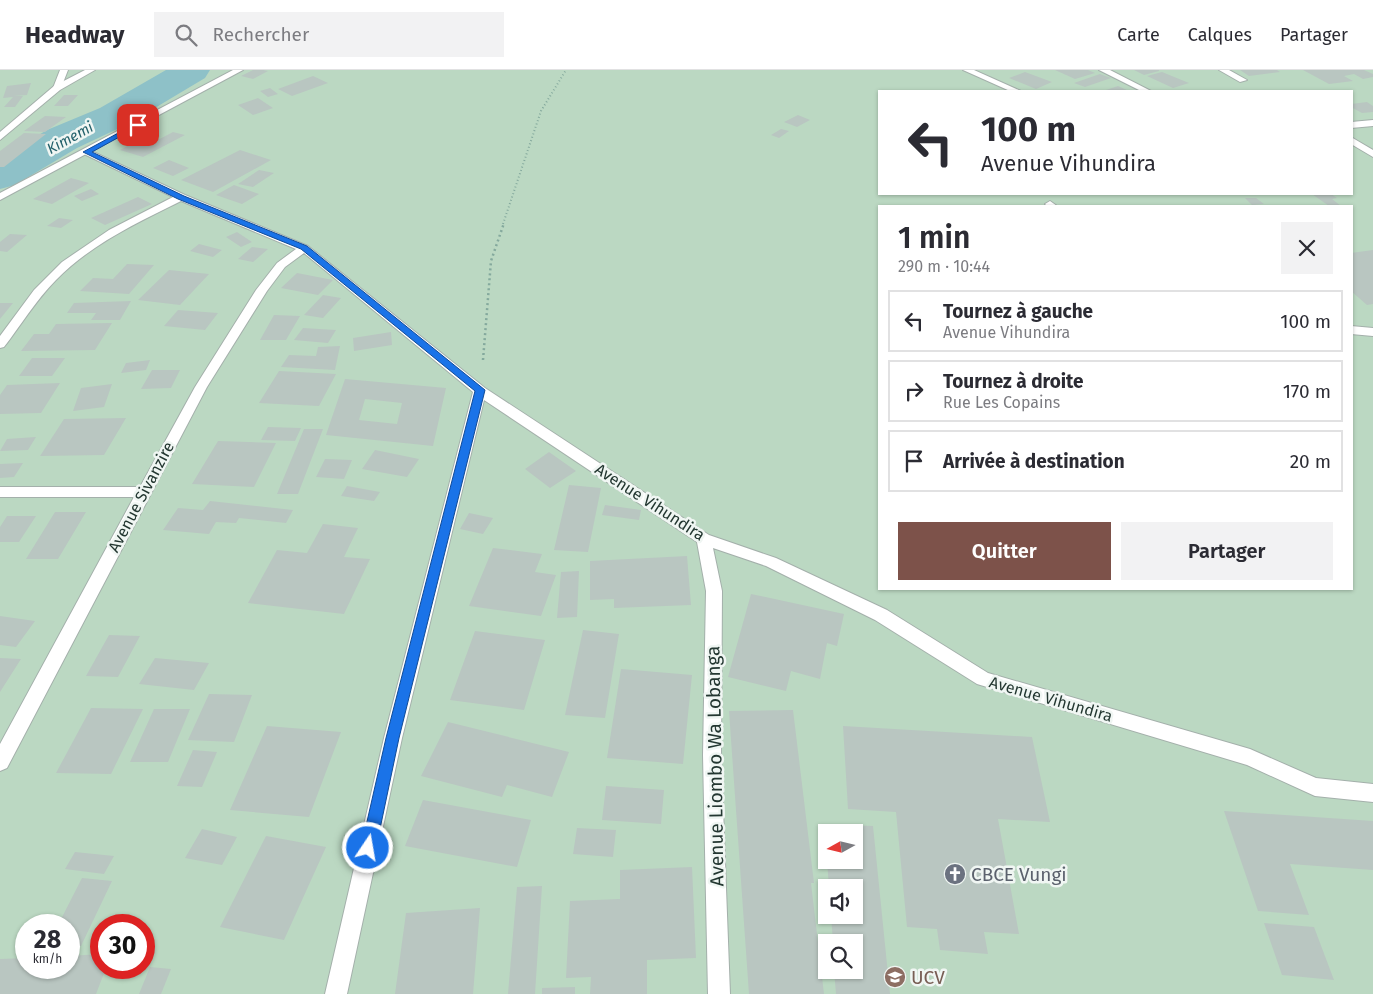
<!DOCTYPE html>
<html lang="fr">
<head>
<meta charset="utf-8">
<style>
  body { margin:0; font-family:"Fira Sans",sans-serif; background:#f2f2f3; color:#2b2b33; height:100vh; display:flex; flex-direction:column; font-size:19px; white-space:nowrap }
  * { box-sizing:border-box; margin:0 }
  p { font-size:16px; color:#7c7c81 }
  .icon { flex:none; width:28px; height:28px; fill:none; stroke:currentColor; stroke-width:2; stroke-linecap:round; stroke-linejoin:round }
  .map { position:relative; flex:1; overflow:hidden }
  .sheet { position:absolute; left:878px; top:135px; width:475px; height:385px; display:flex; flex-direction:column; background:#fff; border-radius:0px; box-shadow:0 1px 4px #0004 }
  .sheet>* { flex:none }
  .banner { position:absolute; left:878px; top:20px; width:475px; height:105px; border-radius:0px; box-shadow:0 1px 4px #0004; background:#fff; color:#2b2b33; overflow:hidden }
  .needle { width:32px; rotate:262deg }
  .fabs { position:absolute; left:818px; top:754px; display:grid; gap:10px }
  .fabs a { display:grid; place-items:center; width:45px; height:45px; border-radius:0px; background:#fff; box-shadow:0 1px 4px #0004; font-size:25px }
  .speed { position:absolute; left:15px; top:844px; display:flex; gap:10px; font-size:25px; font-weight:700; text-align:center }
  .speed>* { display:grid; place-content:center; width:65px; height:65px; border-radius:50%; background:#fff; box-shadow:0 1px 4px #0004; line-height:1 }
  .speed small { font-size:12px; font-weight:400 }
  .speed .limit { border:8px solid #d22; background:#fff; color:#111 }
  .pin { position:absolute; display:grid; place-items:center; width:42px; height:42px; color:#fff; margin:-21px; border-radius:10px; box-shadow:0 2px 8px #0006 }
  .me { position:absolute; width:55px; margin:-28px; rotate:12deg; stroke-linejoin:round; filter:drop-shadow(0 0 4px #0008) }
  .turn { display:flex; align-items:center; gap:18px; height:105px; padding:0 20px; font-size:22px }
  .turn .icon { width:65px; height:65px; stroke-width:2.5 }
  .turn b { display:block; font-size:35px; line-height:42px }
  .round { display:grid; place-items:center; flex:none; width:52px; height:52px; border-radius:0px; background:#f2f2f3 }
  .headline { display:flex; align-items:center; justify-content:space-between; height:85px; padding:0 20px }
  h1 { font-size:30px; font-weight:600; line-height:38px }
  .button { display:flex; gap:10px; margin-top:auto; padding:10px 20px }
  .button a { flex:1; height:58px; border-radius:0px; background:#7d524a; color:#fff; font-size:20px; font-weight:600; line-height:58px; text-align:center }
  .button a+a { background:#f2f2f3; color:#2b2b33 }
  ul { padding:0; list-style:none }
  li { display:flex; align-items:center; gap:15px; height:62px; margin:0 10px 8px; padding:0 10px; border:2px solid #e1e1e2; border-radius:0px }
  li div { flex:1 }
  li b { display:block; font-size:19px }
  li em { font-style:normal }
  header { display:flex; align-items:center; gap:30px; box-sizing:border-box; height:70px; padding:0 25px; background:#fff; border-bottom:1px solid #e1e1e2 }
  header strong { font-size:24px }
  nav { display:flex; gap:28px; margin-inline-start:auto; font-size:18px }
  .search { width:350px; height:45px; background:#f2f2f3; display:flex; align-items:center; gap:12px; box-sizing:border-box; padding:0 18px; border-radius:0px; color:#7c7c81; font-size:19px }
  .map>svg:first-child { display:block }
  .green { fill:#bbd8c2; fill-rule:evenodd }
  .lines { fill:none; stroke-linecap:round; stroke-linejoin:round }
  .river { fill:#8ec1c8; fill-rule:evenodd }
  .building { fill:#b9c6c1; fill-rule:evenodd }
  .minor-casing { stroke:#a4b0ab; stroke-width:2 }
  .tertiary-casing { stroke:#a4b0ab; stroke-width:2 }
  .path-far1 { stroke:#84a99d; stroke-width:2; stroke-dasharray:1 2.5; stroke-linecap:butt }
  .path { stroke:#84a99d; stroke-width:2.5; stroke-dasharray:2 3; stroke-linecap:butt }
  .minor { fill:#fff; fill-rule:evenodd }
  .tertiary { fill:#fff; fill-rule:evenodd }
  .route { fill:#1a73e8; stroke:#114b97 }
  .labels { text-anchor:middle; dominant-baseline:central; stroke-width:5; stroke-linejoin:round; paint-order:stroke }
  .far-water-label { font-size:15px; font-style:italic; fill:#24626c; stroke:#f0f6f3 }
  .street-label { font-size:16px; fill:#233731; stroke:#f0f6f3 }
  .near-street-label { font-size:19px; fill:#233731; stroke:#f0f6f3 }
  .near-worship-label { font-size:19px; fill:#5b616d; stroke:#f0f6f3; text-anchor:start }
  .near-education-label { font-size:19px; fill:#785e54; stroke:#f0f6f3; text-anchor:start }
</style>
</head>
<body>
<header>
<strong>Headway</strong>
<div class="search"><svg class="icon" aria-label="search" viewBox="0 0 24 24"><circle cx="10" cy="10" r="6"/><path d="M15 15l6 6"/></svg>Rechercher</div>
<nav><a>Carte</a><a>Calques</a><a>Partager</a></nav>
</header>
<div class="map">
<svg width="1373" height="924" viewBox="0 0 1373 924">
  <rect width="100%" height="100%" fill="#e0e9e5"/>
  <!-- green -->
  <path class="green" d="M0,0H1373V924H0ZM879,21H1351V124H879ZM879,136H1351V519H879ZM826,762H854V790H826ZM826,818H854V845H826ZM26,855H69V898H26ZM101,855H144V898H101ZM826,872H854V900H826Z"/>
  <g class="lines">
    <!-- river -->
    <path class="river" d="M166,0H210L205,8L128,54L77,78L15,115L0,119V88L47,60L100,38Z"/>
  </g>
  <!-- building -->
  <path class="building" d="M253,0H263L268,1L253,9L241,6Z
    M1055,0H1088L1095,3L1075,9Z
    M1134,0H1159V1L1144,5Z
    M1240,0H1277L1280,2L1249,6Z
    M1303,0H1364L1373,4V7L1363,9L1354,4L1344,6L1353,11L1329,14Z
    M1025,2L1052,12L1036,19L1009,8Z
    M1162,2L1189,13L1173,18L1147,6Z
    M1100,4L1111,8L1085,17L1074,13Z
    M313,6L328,13L292,26L278,19Z
    M31,13L27,25L14,26H23L15,37H4L13,27L3,28L7,16Z
    M1118,16L1129,21H1103Z
    M270,18L278,24L268,27L260,21Z
    M64,25H78L68,36H54Z
    M258,28L273,38L253,45L238,35Z
    M1367,32L1373,36V42L1362,43L1351,37V34Z
    M798,45L810,50L797,57L784,52Z
    M45,46L66,47L45,62L24,61Z
    M781,59L789,61L779,68L771,65Z
    M173,62L185,65L143,87L120,80L142,68L154,72Z
    M24,63L46,64L4,97H0V81Z
    M240,80L271,90L213,122L181,110Z
    M169,90L189,98L173,106L153,98Z
    M259,100L274,103L253,117L238,114Z
    M71,108L89,113L52,134L33,129Z
    M234,115L259,124L242,134L216,125Z
    M91,119L99,124L82,131L74,126Z
    M1312,124H1331L1337,128L1332,129L1341,136H1329Z
    M138,127L152,134L105,155L91,148Z
    M1245,128H1256L1264,134L1252,135Z
    M59,148L73,150L61,158L47,156Z
    M237,162L252,172L241,177L226,167Z
    M10,164L27,165L7,182L0,181V172Z
    M199,174L222,180L213,187L190,181Z
    M252,177L268,179L253,192L238,189Z
    M1373,180V234L1367,235L1351,221V183Z
    M127,194L154,195L129,224L80,221L93,208L113,209Z
    M169,200L209,204L180,235L138,230Z
    M297,203L333,210L318,225L281,218Z
    M323,225L341,228L323,248L304,245Z
    M131,231L120,250H91L96,243H67L74,233Z
    M0,233H13L0,249Z
    M178,240L218,243L205,260L164,256Z
    M274,245L300,246L286,270H260Z
    M112,253L95,280L21,281L34,264H49L56,254Z
    M303,258L336,260L328,273L294,270Z
    M391,262L392,275L354,281L353,268Z
    M340,276L335,300L281,297L289,285L316,286L318,277Z
    M32,288H65L52,306H19Z
    M150,290L146,300L121,303L126,293Z
    M152,300H180L171,318L141,319Z
    M279,301L336,304L319,336L259,333Z
    M345,309L446,318L433,376L326,365ZM365,329L402,333L397,354L359,350Z
    M60,313L41,343L0,344V325L7,315Z
    M112,314L104,337L73,341L81,318Z
    M126,348L104,385L40,386L64,349Z
    M268,357L301,358L295,371L261,370Z
    M304,359H323L298,424H277Z
    M36,367L28,380L0,381L7,369Z
    M218,371L276,373L254,417L192,414Z
    M375,380L419,389L407,407L362,399Z
    M549,382L576,401L550,418L525,399Z
    M325,389L352,390L344,409L316,407Z
    M23,393L14,407L0,408V394Z
    M569,415L601,418L588,482L554,480Z
    M347,416L380,422L374,431L341,426Z
    M210,431L293,440L286,453L239,448L236,453L216,452L209,464L163,460L178,438L203,440Z
    M605,435L641,440L639,450L602,445Z
    M55,442H86L58,489H26Z
    M469,443L493,448L483,464L460,459Z
    M7,446H36L19,472H0V457Z
    M323,454L358,458L344,487L370,489L344,544L248,533L277,480L307,483Z
    M493,478L542,484L535,502L556,505L541,546L469,536Z
    M687,486L691,535L614,538V529L590,530V491Z
    M579,501L577,547L557,548L561,502Z
    M751,524L844,544L837,576L827,573L820,609L791,601L786,621L728,607Z
    M0,546L35,551L16,577L0,575Z
    M583,560L619,564L605,648L565,645Z
    M475,561L545,570L524,640L450,630Z
    M109,565L140,566L118,607L86,606Z
    M0,588L21,589L0,622Z
    M155,588L209,593L194,620L139,614Z
    M621,599L692,605L683,694L607,688Z
    M209,624L252,625L234,672L188,670Z
    M91,638L143,639L111,704L56,703Z
    M154,639H190L168,692H130Z
    M793,640L814,813H811L824,924H749L729,641Z
    M448,652L569,682L552,727L507,715L502,727L421,706Z
    M267,656L341,662L309,747L230,740Z
    M843,656L1032,667L1050,752L998,749L1019,864L984,862L988,884L940,880L937,859L907,857L896,742L848,739Z
    M193,680L217,682L202,717L177,716Z
    M606,716L664,720L661,754L602,750Z
    M423,730L531,750L517,797L405,776Z
    M1224,741L1373,751V800L1290,794L1309,845L1258,841Z
    M825,754L873,756L890,924H836L834,900H854V872H833L831,845H854V818H829L827,790H854V762H825Z
    M577,758L616,760L613,787L573,784Z
    M202,759L237,767L222,795L185,788Z
    M266,766L326,777L284,870L220,857Z
    M75,782L114,786L104,804L65,799Z
    M692,797L696,888L647,890V924H590L591,907L566,908L570,831L620,829V800Z
    M82,808L112,811L81,876H69V855H58Z
    M542,816L535,924H508L517,817Z
    M480,838L473,924H395L406,843Z
    M1264,853L1314,857L1334,910L1282,905Z
    M101,884V898H106L96,924H0V889L26,888V898H69V886Z
    M150,897L171,899L161,924H139Z
    M575,917V924H542V918Z"/>
  <g class="lines">
    <!-- minor casing -->
    <g class="minor-casing">
      <path id="minor" d="M60,0H68L61,18L57,21L53,18Z
        M963,0H974L1021,21H1010Z
        M1099,0H1110L1151,21H1141Z
        M1219,0H1229L1247,10L1240,12Z
        M1373,50V56L1351,58V52Z
        M1351,67L1373,80V87L1351,74Z
        M87,79L185,125L308,176L485,318L709,465L776,488L887,540L988,603L1250,679L1316,708L1373,714V732L1315,726L1247,695L977,614L875,550L766,496L713,478L722,521L721,685L730,924H708L703,685L706,521L697,472L484,330L402,668L347,924H325L384,668L473,322L304,183L285,197L267,221L207,317L7,698L0,701V674L134,427H0V417H140L195,317L256,220L277,193L296,179L181,131C137,153 91,174 56,210C36,230 21,255 4,277L0,278V266L34,220L62,192L109,160L173,127L84,84V80Z
        M1050,131L1057,136H1047L1045,134Z
        M1351,256L1373,258V266L1351,264Z"/>
    </g>
    <!-- tertiary casing -->
    <g class="tertiary-casing">
      <path id="tertiary" d="M85,0H95L60,20L0,70V62L54,16Z
        M233,0H243L0,130V123Z"/>
    </g>
    <!-- path-far1 -->
    <path class="path-far1" d="M503,154L541,41L566,0"/>
    <!-- path -->
    <path class="path" d="M483,290L491,191L504,153"/>
    <!-- minor -->
    <use href="#minor" class="minor"/>
    <!-- tertiary -->
    <use href="#tertiary" class="tertiary"/>
  </g>
  <!-- route -->
  <path class="route" d="M135,54L141,55L92,82L184,126L307,176L485,320L399,668L376,778L374,783L368,785L363,783L361,778L386,668L475,321L301,179L178,129L83,82Z"/>
  <!-- icons -->
  <defs>
    <g id="church-disc" transform="scale(1.125)"><circle r="9.5" fill="#6b7280" stroke="#f0f6f3"/><path d="M-1.2-6h2.4v3.5h3.3v2.4h-3.3V6h-2.4V-.1h-3.3v-2.4h3.3Z" fill="#fff"/></g>
    <g id="university-disc" transform="scale(1.125)"><circle r="9.5" fill="#8d6e63" stroke="#f0f6f3"/><path d="M0-5L7-2L0 1L-7-2ZM-4 1L0 2.5L4 1V4Q0 6-4 4Z" fill="#fff"/></g>
  </defs>
  <g fill-rule="evenodd">
    <use href="#church-disc" x="955" y="804"/>
    <use href="#university-disc" x="895" y="907"/>
  </g>
  <g class="labels">
    <!-- far-water labels -->
    <g class="far-water-label">
      <text transform="translate(70 68) rotate(-29)">Kimemi</text>
    </g>
    <!-- street labels -->
    <g class="street-label">
      <text transform="translate(141 427) rotate(-62)">Avenue Sivanzire</text>
      <text transform="translate(650 432) rotate(33)">Avenue Vihundira</text>
      <text transform="translate(1051 629) rotate(16)">Avenue Vihundira</text>
    </g>
    <!-- near-street labels -->
    <g class="near-street-label">
      <text transform="translate(715 696) rotate(-91)">Avenue Liombo Wa Lobanga</text>
    </g>
    <!-- near-worship labels -->
    <g class="near-worship-label">
      <text x="971" y="804">CBCE Vungi</text>
    </g>
    <!-- near-education labels -->
    <g class="near-education-label">
      <text x="911" y="907">UCV</text>
    </g>
  </g>
</svg>
<div class="fabs">
<a><svg class="needle" viewBox="-14 -14 28 28"><path d="M0-13l5 13h-10z" fill="#e53935"/><path d="M0 13l5-13h-10z" fill="#7c7c81"/></svg></a>
<a><svg class="icon" aria-label="sound" viewBox="0 0 24 24"><path d="M4 9h4l5-4v14l-5-4H4zM17 9q2 3 0 6"/></svg></a>
<a><svg class="icon" aria-label="search" viewBox="0 0 24 24"><circle cx="10" cy="10" r="6"/><path d="M15 15l6 6"/></svg></a>
</div>
<div class="speed"><div>28<small>km/h</small></div><div class="limit">30</div></div>
<div class="pin" style="left:138px;top:55px;background:#d93025"><svg class="icon" aria-label="arrive" viewBox="0 0 24 24"><path d="M6 21V4h12l-3 4 3 4H6"/></svg></div>
<svg class="me" style="left:368px;top:778px" viewBox="-20 -20 40 40"><circle r="17" fill="#1a73e8" stroke="#fff" stroke-width="3"/><path d="M0-11L8 9 0 5-8 9z" fill="#fff"/></svg>
<div class="banner">
<div class="turn"><svg class="icon" aria-label="left" viewBox="0 0 24 24"><path d="M17 20v-9H6M10 6l-5 5 5 5"/></svg><div><b>100 m</b>Avenue Vihundira</div></div>
</div>
<section class="sheet">
<div class="headline"><div><h1>1 min</h1><p>290 m · 10:44</p></div><a class="round"><svg class="icon" aria-label="close" viewBox="0 0 24 24"><path d="M6 6l12 12M18 6L6 18"/></svg></a></div>
<ul>
<li><svg class="icon" aria-label="left" viewBox="0 0 24 24"><path d="M17 20v-9H6M10 6l-5 5 5 5"/></svg><div><b>Tournez à gauche</b><p>Avenue Vihundira</p></div><em>100 m</em></li>
<li><svg class="icon" aria-label="right" viewBox="0 0 24 24"><path d="M7 20v-9h11M14 6l5 5-5 5"/></svg><div><b>Tournez à droite</b><p>Rue Les Copains</p></div><em>170 m</em></li>
<li><svg class="icon" aria-label="arrive" viewBox="0 0 24 24"><path d="M6 21V4h12l-3 4 3 4H6"/></svg><div><b>Arrivée à destination</b></div><em>20 m</em></li>
</ul>
<div class="button"><a>Quitter</a><a>Partager</a></div>
</section>
</div>
</body>
</html>
